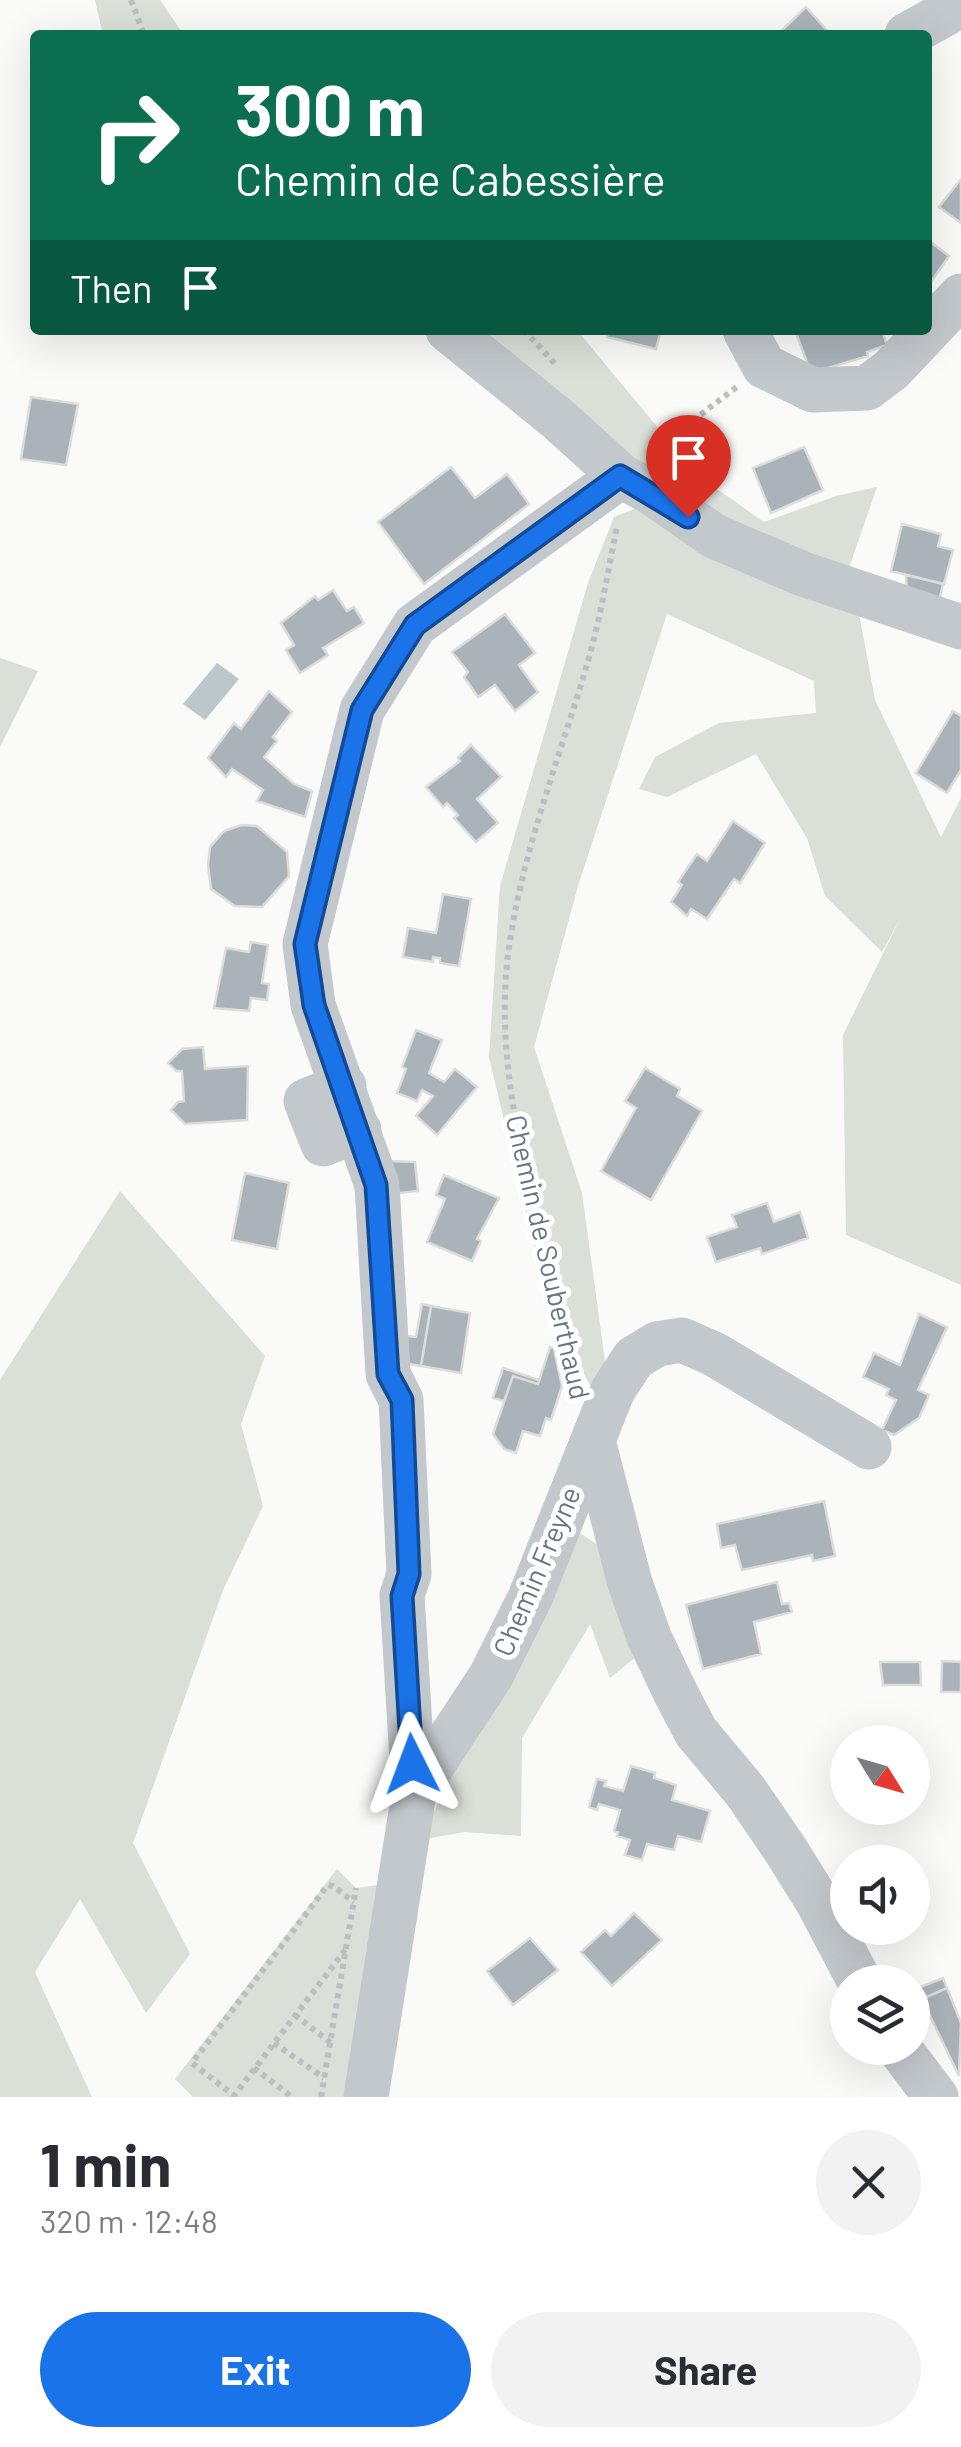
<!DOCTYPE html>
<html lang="en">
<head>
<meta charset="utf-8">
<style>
  body { margin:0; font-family:Barlow,sans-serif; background:#f2f2f3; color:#2b2b33; height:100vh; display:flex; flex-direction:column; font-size:38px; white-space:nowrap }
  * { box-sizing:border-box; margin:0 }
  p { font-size:32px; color:#7c7c81 }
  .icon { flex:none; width:55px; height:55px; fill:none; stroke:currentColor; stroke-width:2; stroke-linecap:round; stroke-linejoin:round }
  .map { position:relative; height:2097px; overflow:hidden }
  .panel { display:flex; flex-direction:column; background:#fff; flex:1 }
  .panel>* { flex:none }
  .guide { position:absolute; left:30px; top:30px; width:902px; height:305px; border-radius:10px; box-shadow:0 10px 40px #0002; background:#0b6e4f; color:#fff; overflow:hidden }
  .needle { width:65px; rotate:127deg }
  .controls { position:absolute; left:830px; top:1725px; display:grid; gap:20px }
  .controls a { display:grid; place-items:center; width:100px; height:100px; border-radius:50%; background:#fff; box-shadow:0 10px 40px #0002; font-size:50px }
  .pin { position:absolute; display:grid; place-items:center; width:85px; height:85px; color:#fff; margin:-102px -42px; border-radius:50% 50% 50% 0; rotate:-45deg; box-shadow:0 0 10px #0007 }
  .pin .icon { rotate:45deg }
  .me { position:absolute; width:110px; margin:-55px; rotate:357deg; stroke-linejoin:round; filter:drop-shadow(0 0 8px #0008) }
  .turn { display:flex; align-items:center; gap:35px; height:210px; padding:0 40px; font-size:45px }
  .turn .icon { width:130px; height:130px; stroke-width:2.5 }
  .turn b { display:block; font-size:70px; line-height:85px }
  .then { display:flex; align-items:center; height:95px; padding:0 40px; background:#0003; gap:20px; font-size:38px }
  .round { display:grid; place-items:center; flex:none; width:105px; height:105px; border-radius:52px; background:#f2f2f3 }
  .head { display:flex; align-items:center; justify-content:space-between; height:170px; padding:0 40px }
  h1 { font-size:60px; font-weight:700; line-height:75px }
  .cta { display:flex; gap:20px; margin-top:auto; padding:20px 40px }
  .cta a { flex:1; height:115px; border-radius:60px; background:#1a73e8; color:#fff; font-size:40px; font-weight:700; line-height:115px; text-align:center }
  .cta a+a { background:#f2f2f3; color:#2b2b33 }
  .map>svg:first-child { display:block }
  .green { fill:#dadfd7 }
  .water { fill:#bbc7cb }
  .building { fill:#aab3b9; stroke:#dcdcda; stroke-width:2.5 }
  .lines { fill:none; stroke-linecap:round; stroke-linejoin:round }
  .path { stroke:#bbbfc2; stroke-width:6; stroke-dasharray:5 5; stroke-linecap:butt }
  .minor { stroke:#c3c8cc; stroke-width:45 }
  .route-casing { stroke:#114b97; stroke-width:25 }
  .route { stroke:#1a73e8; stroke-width:18 }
  .labels { text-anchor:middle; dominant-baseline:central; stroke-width:10; stroke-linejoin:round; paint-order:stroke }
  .street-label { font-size:28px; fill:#657683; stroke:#fff }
</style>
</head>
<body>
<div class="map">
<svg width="961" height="2097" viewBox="0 0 961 2097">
  <rect width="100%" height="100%" fill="#fafaf8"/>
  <!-- green -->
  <path class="green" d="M95,0H160L184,35H103Z
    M471,330H577L697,475L764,522L836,496L877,487L850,565L875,700L941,837L961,798V1285L846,1235L843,1035L900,919L882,952L825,896L807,838L756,754L667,797L639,789L655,757L719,723L816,713L814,681L667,614L578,886L534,1047L582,1193L605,1361L599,1402L549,1309L489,1057L500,886L588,583L614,517L644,505Z
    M0,658L38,671L0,747Z
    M120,1191L265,1356L241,1424L263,1506L223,1590L133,1843L190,1954L146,2013L80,1899L35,1972L92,2097H0V1380Z
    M574,1529L608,1552L647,1648L610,1678L590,1624L522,1738L521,1836L464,1832L420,1840Z
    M337,1869L356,1888L378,1885L355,2097H193L175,2079Z"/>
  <!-- water -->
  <path class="water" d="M217,663L239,679L205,720L183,704Z"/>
  <!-- building -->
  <path class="building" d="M806,7L831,35H777Z
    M961,179V223L939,207Z
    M928,240L949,256L928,286Z
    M608,330H661L656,349L607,337Z
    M804,330H882L887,345L867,352L868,356L811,373L796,333Z
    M31,397L78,404L66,465L21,459Z
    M804,447L823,490L771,513L753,468Z
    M451,467L475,498L507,474L529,504L424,584L378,522Z
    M902,524L941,534L938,546L953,550L944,584L891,571Z
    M906,575L943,584L938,605L907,597Z
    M333,590L347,611L354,607L364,623L323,648L328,655L300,673L286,650L294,645L281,623L315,596L318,600Z
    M505,614L535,653L519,665L538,692L515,711L495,685L478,697L464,677L468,672L452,652Z
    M269,691L292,712L273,737L277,741L264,757L294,784L312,791L305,817L257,801L263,790L232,769L226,777L208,758L234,723L241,729Z
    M953,711L961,716V770L947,793L916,773Z
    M471,745L501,777L477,799L498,823L476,842L454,818L458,815L447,803L443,807L426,787L460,761L458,758Z
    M733,821L765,843L740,883L734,879L707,919L691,909L687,916L671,902L682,885L678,882L697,854L707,861Z
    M242,825L257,826L287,852L289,876L262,907L235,906L211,889L208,865L210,847L224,831Z
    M443,894L471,899L459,966L440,963V958L433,957V962L403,957L408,928L436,933Z
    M251,942L268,945L262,983L269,984L267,1000L251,998L249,1011L214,1008L226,948L249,952Z
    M416,1030L442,1040L429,1073L444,1082L455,1069L477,1087L437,1135L416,1116L433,1096L422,1090L417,1101L397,1093L406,1069L402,1067Z
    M203,1047L205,1069L248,1066L247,1120L185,1124L171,1110L178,1102L184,1101L182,1071H176L168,1063L182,1049Z
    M645,1068L680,1089L677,1096L702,1111L651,1200L601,1171L636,1108L625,1101Z
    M385,1161L415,1162L418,1191L391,1194Z
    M245,1173L289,1183L277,1249L232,1240Z
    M444,1175L499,1198L477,1239L481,1241L472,1261L427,1242L445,1199L436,1195Z
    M767,1203L774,1222L800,1212L808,1238L762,1254L760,1248L716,1262L707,1237L737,1227L732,1215Z
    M422,1304L431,1306L421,1366L409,1364L406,1336L416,1337Z
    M431,1306L470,1313L461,1373L421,1366Z
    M919,1314L947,1327L918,1390L929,1395L919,1418L894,1435L882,1430L896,1400L886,1395L889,1389L863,1377L874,1353L900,1365Z
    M550,1347L554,1349L562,1386L551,1420L546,1418L540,1436L523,1431L516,1453L504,1449L493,1434L513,1376L538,1384Z
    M503,1368L539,1380L538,1384L513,1376L504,1401L493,1398Z
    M824,1501L835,1556L813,1561L812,1555L742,1570L735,1545L721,1548L717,1524Z
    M777,1582L782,1604L789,1603L792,1612L754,1622L761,1654L703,1669L686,1605Z
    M942,1661L961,1662V1692H941Z
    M880,1662H920L921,1685H883Z
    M631,1766L655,1773L654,1778L676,1785L672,1800L710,1811L701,1842L678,1836L674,1850L647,1844L642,1860L625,1855L630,1840L617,1836L618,1832L614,1831L620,1810L599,1804L597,1810L589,1807L597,1779L606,1781L604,1786L623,1791Z
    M634,1913L662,1940L612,1986L581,1952L605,1930L611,1936Z
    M530,1938L558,1970L513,2005L487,1971Z
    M943,1978L947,1988L922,1999L918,1988Z
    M947,1988L961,2023L959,2076L922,1999Z"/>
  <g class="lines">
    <!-- path -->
    <path class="path" d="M131,0L144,35
      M524,330L557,366
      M653,451L738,386
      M576,1382C561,1336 552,1289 541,1241C520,1148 496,1051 508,955C521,854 560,757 588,661C601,616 608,571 617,526
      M295,2015L331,2043
      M274,2043L324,2078
      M254,2068L292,2097
      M233,2097L346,1949
      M236,2097L192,2063L328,1885L333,1886L354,1902
      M321,2097L356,1888"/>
    <!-- minor -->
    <path class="minor" d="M907,35L961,5
      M448,330L558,419L621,476L651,492L714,536L803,574L961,627
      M745,330L764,366L813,390L867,388L891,370L961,296
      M344,1086L306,1101L323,1144L359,1130
      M593,1441L630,1583L649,1637L675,1692L696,1732L746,1792L785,1849L818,1902L860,1982
      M414,1793L402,1595L409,1574L401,1400L388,1374L377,1185L313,1005L305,944L362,710L415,625L621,476
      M899,2048L936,2097
      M366,2097L414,1793L491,1676L530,1598L613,1390L634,1358L657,1344L682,1340L714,1354L869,1447"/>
  </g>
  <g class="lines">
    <!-- route casing -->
    <g class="route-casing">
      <path id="route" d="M412,1764L402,1596L409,1574L402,1400L388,1374L376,1185L314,1005L305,944L362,710L415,625L620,476L688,517"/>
    </g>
    <!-- route -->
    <use href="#route" class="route"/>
  </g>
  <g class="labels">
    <!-- street labels -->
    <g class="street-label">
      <text transform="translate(549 1257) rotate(77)">Chemin de Souberthaud</text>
      <text transform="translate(536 1571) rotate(-67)">Chemin Freyne</text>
    </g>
  </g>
</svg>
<div class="controls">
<a><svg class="needle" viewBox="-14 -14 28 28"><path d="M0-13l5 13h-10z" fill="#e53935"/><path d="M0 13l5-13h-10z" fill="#7c7c81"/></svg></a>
<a><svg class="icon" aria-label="sound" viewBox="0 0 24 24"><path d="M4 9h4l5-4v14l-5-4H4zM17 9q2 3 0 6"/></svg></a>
<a><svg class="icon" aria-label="layers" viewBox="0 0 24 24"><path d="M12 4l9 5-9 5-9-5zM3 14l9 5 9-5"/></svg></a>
</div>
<div class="pin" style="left:688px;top:517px;background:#d93025"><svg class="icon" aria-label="arrive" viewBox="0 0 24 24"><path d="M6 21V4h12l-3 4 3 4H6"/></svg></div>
<svg class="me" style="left:412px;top:1764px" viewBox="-20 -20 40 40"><path d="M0-17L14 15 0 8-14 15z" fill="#1a73e8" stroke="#fff" stroke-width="4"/></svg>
<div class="guide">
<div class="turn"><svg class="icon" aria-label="right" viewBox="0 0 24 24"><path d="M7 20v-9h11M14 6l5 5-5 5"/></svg><div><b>300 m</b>Chemin de Cabessière</div></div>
<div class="then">Then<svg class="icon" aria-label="arrive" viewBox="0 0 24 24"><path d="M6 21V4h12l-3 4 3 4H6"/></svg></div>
</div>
</div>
<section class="panel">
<div class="head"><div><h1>1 min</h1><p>320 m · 12:48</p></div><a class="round"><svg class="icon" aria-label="close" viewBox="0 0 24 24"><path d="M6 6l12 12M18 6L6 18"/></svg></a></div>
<div class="cta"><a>Exit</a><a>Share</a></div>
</section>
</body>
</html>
